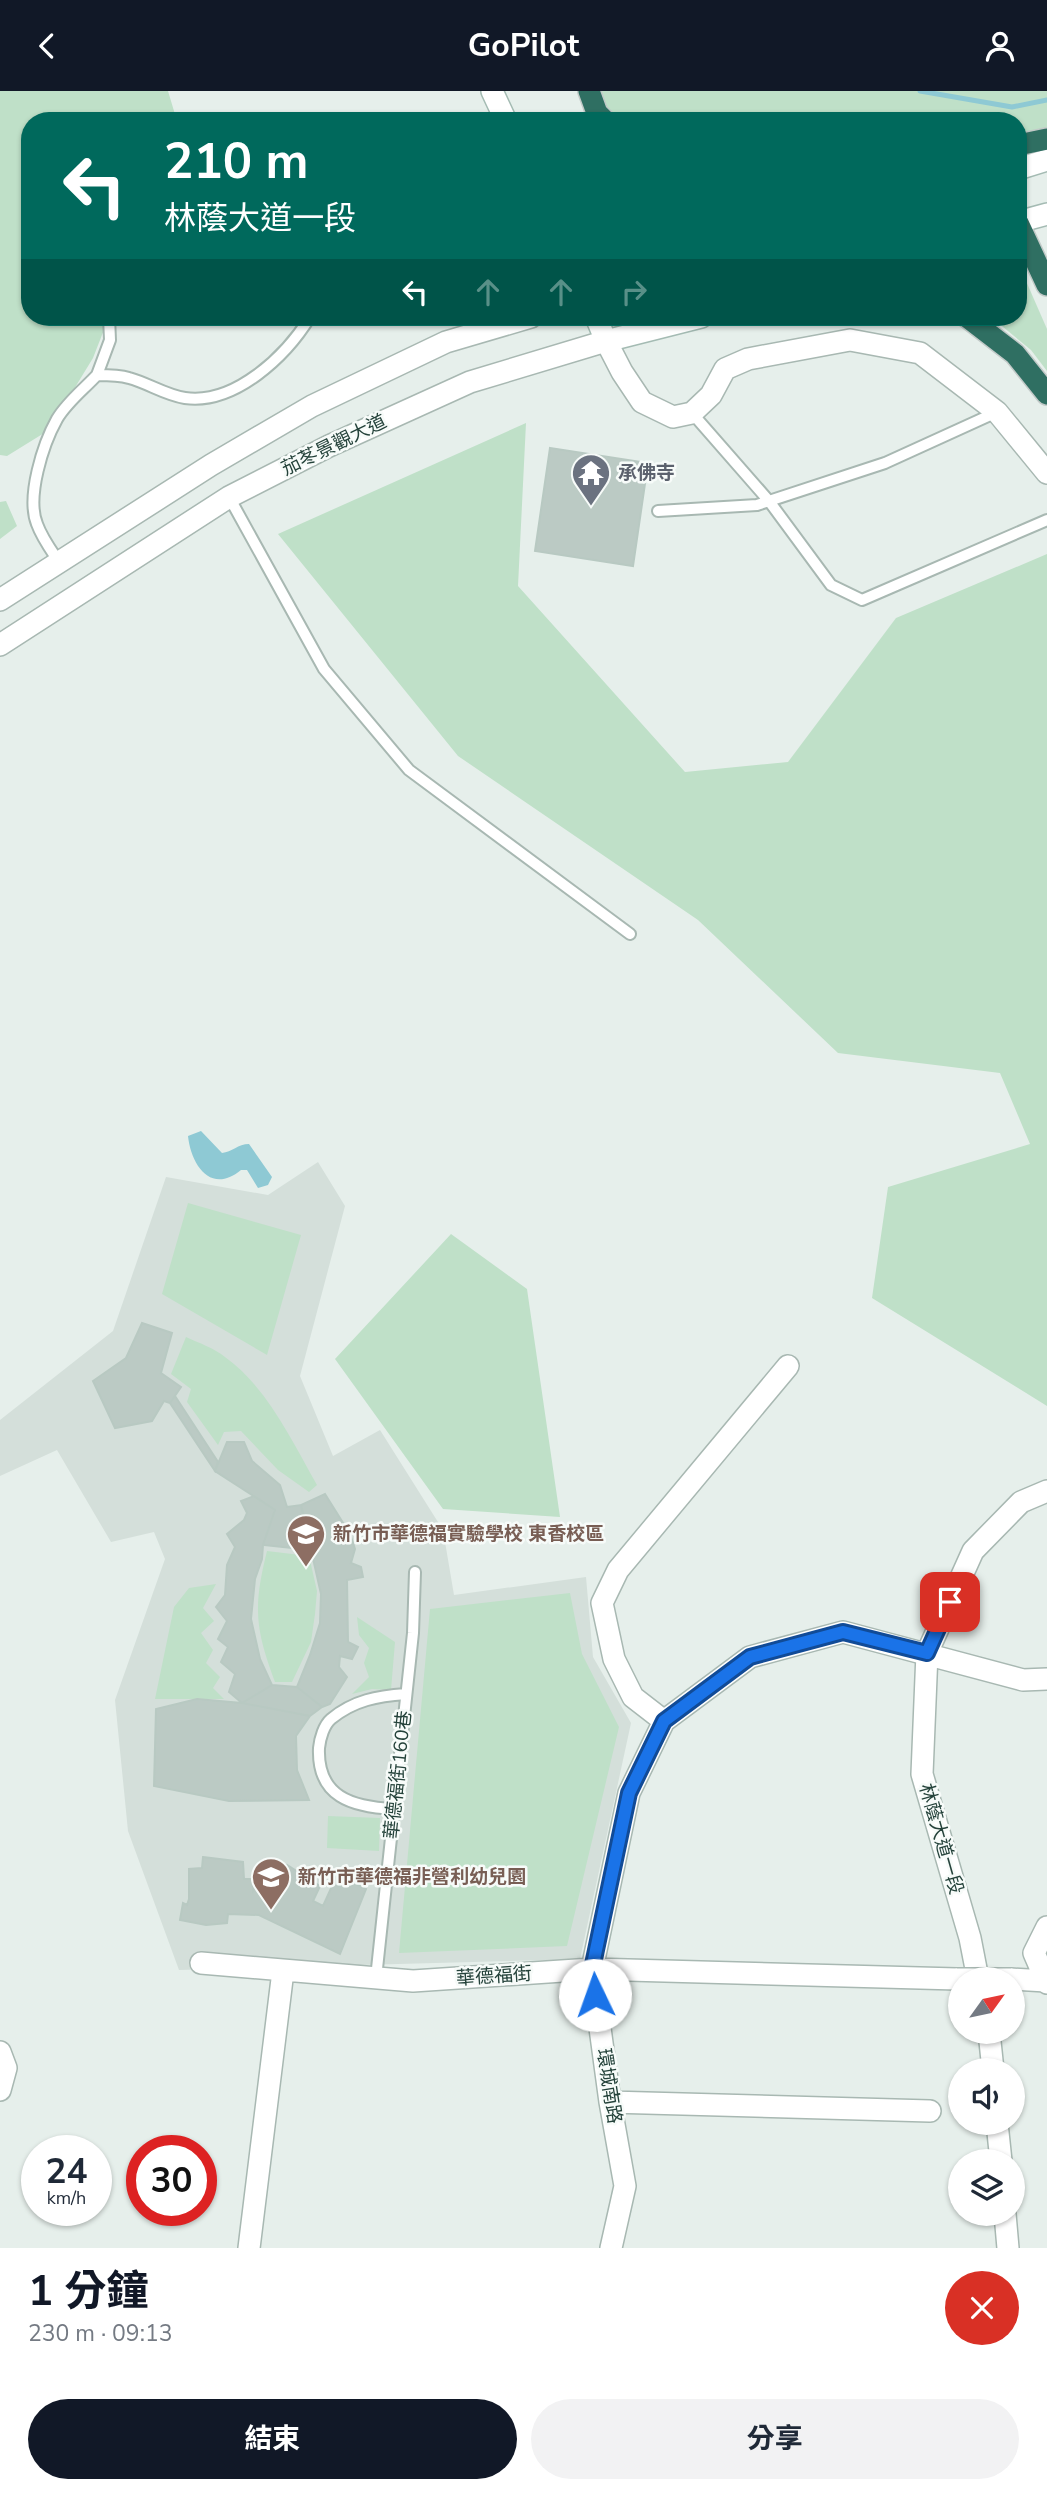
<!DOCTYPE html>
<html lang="zh-TW">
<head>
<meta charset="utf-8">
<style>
  body { margin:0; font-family:"Nunito Sans","Noto Sans TC",sans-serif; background:#f2f2f3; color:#1f2937; height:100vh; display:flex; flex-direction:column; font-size:26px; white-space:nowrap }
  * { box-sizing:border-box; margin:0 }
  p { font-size:23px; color:#747a83 }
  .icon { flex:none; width:38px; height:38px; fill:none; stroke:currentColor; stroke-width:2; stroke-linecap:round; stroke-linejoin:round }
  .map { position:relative; height:2157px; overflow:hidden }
  .drawer { display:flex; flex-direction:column; background:#fff; flex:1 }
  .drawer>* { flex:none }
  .banner { position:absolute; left:21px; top:21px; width:1006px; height:214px; border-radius:28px; box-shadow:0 2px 5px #0004; background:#00695c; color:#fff; overflow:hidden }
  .needle { width:46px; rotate:57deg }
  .tools { position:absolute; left:948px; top:1876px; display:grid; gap:14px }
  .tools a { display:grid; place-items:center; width:77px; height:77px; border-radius:50%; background:#fff; box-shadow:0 2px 5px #0004; font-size:35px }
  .speed { position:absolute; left:21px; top:2044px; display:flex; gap:14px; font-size:35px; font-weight:700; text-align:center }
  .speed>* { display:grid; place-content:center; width:91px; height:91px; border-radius:50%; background:#fff; box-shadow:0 2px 5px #0004; line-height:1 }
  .speed small { font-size:18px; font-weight:400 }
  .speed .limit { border:10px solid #d22; background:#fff; color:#111 }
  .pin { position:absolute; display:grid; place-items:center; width:60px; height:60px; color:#fff; margin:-30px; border-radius:14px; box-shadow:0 4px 10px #0006 }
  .me { position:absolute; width:77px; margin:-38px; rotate:357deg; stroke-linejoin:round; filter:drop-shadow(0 0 5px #0008) }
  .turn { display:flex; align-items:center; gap:24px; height:147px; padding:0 28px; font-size:32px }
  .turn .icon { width:91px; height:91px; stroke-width:2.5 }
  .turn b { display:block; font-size:49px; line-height:60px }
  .lanes { display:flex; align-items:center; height:66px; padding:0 28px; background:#0003; justify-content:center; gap:35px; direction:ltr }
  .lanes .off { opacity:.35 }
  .round { display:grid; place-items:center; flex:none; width:74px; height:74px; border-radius:37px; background:#f2f2f3 }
  .overview { display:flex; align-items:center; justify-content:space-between; height:119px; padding:0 28px }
  h1 { font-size:42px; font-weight:700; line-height:52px; color:#111827 }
  .primary-button { display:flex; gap:14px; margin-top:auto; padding:14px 28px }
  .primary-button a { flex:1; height:80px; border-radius:42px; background:#111827; color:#fff; font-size:28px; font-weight:700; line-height:80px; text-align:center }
  .primary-button a+a { background:#f2f2f3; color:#1f2937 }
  header { display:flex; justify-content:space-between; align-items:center; height:91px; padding:0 28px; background:#111827; color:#fff; font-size:32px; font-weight:700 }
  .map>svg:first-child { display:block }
  .built { fill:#d4dfda }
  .green { fill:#bfe0c8 }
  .water { fill:#8ec9d4 }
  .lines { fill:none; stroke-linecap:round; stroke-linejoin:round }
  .stream { stroke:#8ec9d4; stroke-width:5 }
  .building { fill:#bbcac4; stroke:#b8c9c2; stroke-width:2 }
  .service-casing { stroke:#a8b8b2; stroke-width:14 }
  .minor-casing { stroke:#a8b8b2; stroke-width:24 }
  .tertiary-casing { stroke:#a8b8b2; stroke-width:24 }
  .secondary-casing { stroke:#a4bbb3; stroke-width:24 }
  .motorway-casing { stroke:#c2cac8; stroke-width:24 }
  .service { stroke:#fff; stroke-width:10 }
  .minor { stroke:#fff; stroke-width:21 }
  .tertiary { stroke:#fff; stroke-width:21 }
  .secondary { stroke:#fff; stroke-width:21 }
  .motorway { stroke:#2f6f62; stroke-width:21 }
  .minor-bridge-casing { stroke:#a8b8b2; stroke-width:24; stroke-linecap:butt }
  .minor-bridge { stroke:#fff; stroke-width:21 }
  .route-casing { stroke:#114b97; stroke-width:18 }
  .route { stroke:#1a73e8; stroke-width:12 }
  .labels { text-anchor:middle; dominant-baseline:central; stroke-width:5; stroke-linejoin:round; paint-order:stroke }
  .street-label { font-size:19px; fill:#24423a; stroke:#f7fbf9 }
  .worship-label { font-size:19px; font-weight:bold; fill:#5b616d; stroke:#f7fbf9; text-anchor:start }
  .education-label { font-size:19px; font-weight:bold; fill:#785e54; stroke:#f7fbf9; text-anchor:start }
</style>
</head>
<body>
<header><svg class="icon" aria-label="back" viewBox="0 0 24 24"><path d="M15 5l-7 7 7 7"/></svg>GoPilot<svg class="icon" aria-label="person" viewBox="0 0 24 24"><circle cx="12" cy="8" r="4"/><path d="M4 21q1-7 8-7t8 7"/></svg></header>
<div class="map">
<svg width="1047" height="2157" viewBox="0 0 1047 2157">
  <rect width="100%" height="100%" fill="#e6efeb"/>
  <!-- built -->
  <path class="built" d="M318,1071L345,1115L300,1285L333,1365L380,1339L443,1439L454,1504L586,1486L593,1566L631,1632L580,1868L361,1874L358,1877L332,1875L179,1879L128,1740L115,1609L165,1468L154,1441L111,1451L57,1359L0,1385V1329L113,1240L166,1086L268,1104Z"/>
  <!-- green -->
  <path class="green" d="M0,0H168L177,30H30V226H109L93,267L49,339L7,365L0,364Z
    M599,0H1047V38L1019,43L1018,30H618L605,13Z
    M1019,174L1047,238V280L1031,259L991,226H1018Z
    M526,332L518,495L685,681L788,671L896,527L1047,463V1315L872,1207L888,1096L1030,1053L1000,982L838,962L698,829L458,665L278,443Z
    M6,410L17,435L0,448V411Z
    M188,1112L301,1144L267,1264L162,1203Z
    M451,1143L527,1198L560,1426L443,1418L335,1268Z
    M186,1246C199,1252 214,1257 225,1266C267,1296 292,1350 317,1394L309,1401L278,1379L241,1340L224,1341L218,1354L187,1311L191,1298L171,1283Z
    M267,1460L309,1465L317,1500L315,1523L311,1551L292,1591H275C255,1537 253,1516 267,1460Z
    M216,1493L203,1517L214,1530L201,1542L213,1559L206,1572L220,1586L213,1597L224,1608H155L174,1516L189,1497Z
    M570,1502L582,1563L619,1636L567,1855L399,1862L430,1518Z
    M357,1526L395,1551L391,1599L372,1598L352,1603L369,1586L364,1572L369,1557L359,1544Z
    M328,1725L380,1727L379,1760L327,1757Z"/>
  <!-- water -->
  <path class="water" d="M201,1040L222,1062C232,1061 238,1053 249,1053L272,1086L268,1094L258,1097L247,1079H241C211,1104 191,1074 188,1045Z"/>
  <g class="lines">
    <!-- stream -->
    <path class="stream" d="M920,0L1012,16L1047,9"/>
  </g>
  <!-- building -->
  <path class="building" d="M550,357L648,372L633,475L535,460Z
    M142,1232L172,1242L161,1282L181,1296L170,1312L164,1310L152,1330L115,1337L93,1290L126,1267Z
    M175,1305L218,1371L215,1380L170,1312Z
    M227,1351H244L252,1370L280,1394L287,1416L301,1414L312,1459L263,1454L275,1419L215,1380Z
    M325,1403L350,1443L355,1458L351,1472L361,1476L363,1486L347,1489L348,1551L358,1556L352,1568L340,1565L339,1576L347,1586L330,1613L322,1616L297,1596L310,1564L320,1532L321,1503L301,1414Z
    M254,1405L275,1419L263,1454L262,1468L255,1488L251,1528L260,1568L272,1594L242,1612L229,1601L235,1583L221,1571L228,1556L218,1548L227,1530L216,1516L225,1504L227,1474L235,1456L227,1443L244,1429L247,1422L241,1410Z
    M272,1594L297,1596L322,1616L310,1625L242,1612Z
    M197,1608L242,1612L310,1625L296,1645L297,1679L309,1709L229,1710L154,1695L156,1618Z
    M203,1766L243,1771L244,1788H253V1800L266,1782L280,1786L287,1774L320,1795L313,1810L323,1815L337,1784L366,1798L340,1863L259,1824L228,1823L227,1832L206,1834L180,1829L183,1812L187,1814L189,1808V1778L202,1777Z"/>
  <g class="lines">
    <!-- service casing -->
    <g class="service-casing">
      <path id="service" d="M109,226L110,249L97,284C108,284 119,284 129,287C148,292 165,304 185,307C235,314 286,265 310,226
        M692,322L769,410L831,494L862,509L1047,429
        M229,406L324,578L409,679L630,843
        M658,420L757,414L885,372L997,321
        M59,471C51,459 42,447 37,433C26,406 43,353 57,328C67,311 84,298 97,284
        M394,1718C352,1716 317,1706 319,1657C320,1647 324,1634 331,1628C354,1609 378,1605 406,1603
        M376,1887L413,1542L415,1481"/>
    </g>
    <!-- minor casing -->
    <g class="minor-casing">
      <path id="minor" d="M606,250L622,281L642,311L673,326L692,322L711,304L725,278L748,268L850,249L920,262L997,321L1047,382
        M664,1630L633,1606L614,1568L602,1512L618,1479L788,1275
        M1047,1836L1034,1862L1047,1892
        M201,1872L413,1890L592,1878L957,1888
        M978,1888L970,1847L922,1683L927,1562L973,1460L1021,1411L1047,1400
        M1011,1888L1046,1890
        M989,1941L993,1979
        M610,2011L930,2020
        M997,2032L1001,2070
        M1005,2123L1008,2157
        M249,2157L283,1880
        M611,2157L625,2095L610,2011L592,1878L629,1702L664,1630L750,1566L843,1541L1023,1589L1047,1588"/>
    </g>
    <!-- tertiary casing -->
    <g class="tertiary-casing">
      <path id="tertiary" d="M0,509L211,374L312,315L446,251L531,226
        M0,554L229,406L329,355L470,291L606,250
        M0,1961L6,1977L0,1999"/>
    </g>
    <!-- secondary casing -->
    <g class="secondary-casing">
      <path id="secondary" d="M492,0L506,30
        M1018,78L1047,69
        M1018,131L1047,123
        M596,226L606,250L701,226"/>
    </g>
    <!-- motorway casing -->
    <g class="motorway-casing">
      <path id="motorway" d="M589,0L597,22L605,30
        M1018,54L1047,48
        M1018,132L1047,194
        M967,226L1015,263L1047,303"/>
    </g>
    <!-- service -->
    <use href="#service" class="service"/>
    <!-- minor -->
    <use href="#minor" class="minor"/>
    <!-- tertiary -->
    <use href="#tertiary" class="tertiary"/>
    <!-- secondary -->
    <use href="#secondary" class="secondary"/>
    <!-- motorway -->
    <use href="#motorway" class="motorway"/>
    <!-- minor-bridge casing -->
    <g class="minor-bridge-casing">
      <path id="minor-bridge" d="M957,1888H1011"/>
    </g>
    <!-- minor-bridge -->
    <use href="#minor-bridge" class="minor-bridge"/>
  </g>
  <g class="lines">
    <!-- route casing -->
    <g class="route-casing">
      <path id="route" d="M595,1904L592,1878L629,1702L664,1630L750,1566L843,1541L927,1562L950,1511"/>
    </g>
    <!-- route -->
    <use href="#route" class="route"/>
  </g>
  <!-- icons -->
  <defs>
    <g id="temple-pin" transform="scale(2.0125)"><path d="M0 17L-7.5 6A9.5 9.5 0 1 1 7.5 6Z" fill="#6b7280" stroke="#f7fbf9"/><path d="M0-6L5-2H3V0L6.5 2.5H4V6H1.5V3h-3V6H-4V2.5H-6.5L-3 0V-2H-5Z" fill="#fff"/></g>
    <g id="school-pin" transform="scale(2.0125)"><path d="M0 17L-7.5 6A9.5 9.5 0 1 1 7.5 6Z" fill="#8d6e63" stroke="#f7fbf9"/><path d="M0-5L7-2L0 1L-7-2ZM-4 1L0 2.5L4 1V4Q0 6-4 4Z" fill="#fff"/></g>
  </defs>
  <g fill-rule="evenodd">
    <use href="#temple-pin" x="591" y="382"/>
    <use href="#school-pin" x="306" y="1443"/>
    <use href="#school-pin" x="271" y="1786"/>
  </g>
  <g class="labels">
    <!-- street labels -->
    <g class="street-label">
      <text transform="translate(334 354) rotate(-26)">茄苳景觀大道</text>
      <text transform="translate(398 1684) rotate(-84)">華德福街160巷</text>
      <text transform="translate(941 1748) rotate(74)">林蔭大道一段</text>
      <text transform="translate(494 1885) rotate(-4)">華德福街</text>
      <text transform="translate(609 1995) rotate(81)">環城南路</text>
    </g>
    <!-- worship labels -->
    <g class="worship-label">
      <text x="618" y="382">承佛寺</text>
    </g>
    <!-- education labels -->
    <g class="education-label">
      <text x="333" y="1443">新竹市華德福實驗學校 東香校區</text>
      <text x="298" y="1786">新竹市華德福非營利幼兒園</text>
    </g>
  </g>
</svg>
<div class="tools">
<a><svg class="needle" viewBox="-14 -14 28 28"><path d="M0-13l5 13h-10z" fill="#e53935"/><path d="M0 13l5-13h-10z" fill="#747a83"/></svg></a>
<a><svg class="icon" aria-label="sound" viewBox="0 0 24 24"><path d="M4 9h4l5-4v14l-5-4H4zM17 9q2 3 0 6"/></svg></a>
<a><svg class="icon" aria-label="layers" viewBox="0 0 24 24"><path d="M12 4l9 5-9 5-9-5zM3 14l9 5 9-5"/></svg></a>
</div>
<div class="speed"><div>24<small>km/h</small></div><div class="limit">30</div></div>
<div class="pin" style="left:950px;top:1511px;background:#d93025"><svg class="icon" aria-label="arrive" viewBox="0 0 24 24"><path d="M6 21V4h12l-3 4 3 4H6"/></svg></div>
<svg class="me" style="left:595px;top:1904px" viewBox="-20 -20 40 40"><circle r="19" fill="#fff"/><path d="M0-13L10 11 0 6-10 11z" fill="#1a73e8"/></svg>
<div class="banner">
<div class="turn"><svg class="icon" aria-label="left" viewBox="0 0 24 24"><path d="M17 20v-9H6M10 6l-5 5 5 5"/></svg><div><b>210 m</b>林蔭大道一段</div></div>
<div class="lanes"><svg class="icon" aria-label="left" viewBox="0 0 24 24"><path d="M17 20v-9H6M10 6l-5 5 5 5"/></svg><svg class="icon off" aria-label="ahead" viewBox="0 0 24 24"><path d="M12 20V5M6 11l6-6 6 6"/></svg><svg class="icon off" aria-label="ahead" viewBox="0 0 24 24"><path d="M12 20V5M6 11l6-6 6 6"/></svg><svg class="icon off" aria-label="right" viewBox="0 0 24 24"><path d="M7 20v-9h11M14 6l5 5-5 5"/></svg></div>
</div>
</div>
<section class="drawer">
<div class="overview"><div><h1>1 分鐘</h1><p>230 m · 09:13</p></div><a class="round" style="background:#d93025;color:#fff"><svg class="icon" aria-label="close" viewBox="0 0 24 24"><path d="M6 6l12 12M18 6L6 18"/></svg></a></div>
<div class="primary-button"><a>結束</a><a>分享</a></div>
</section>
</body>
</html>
